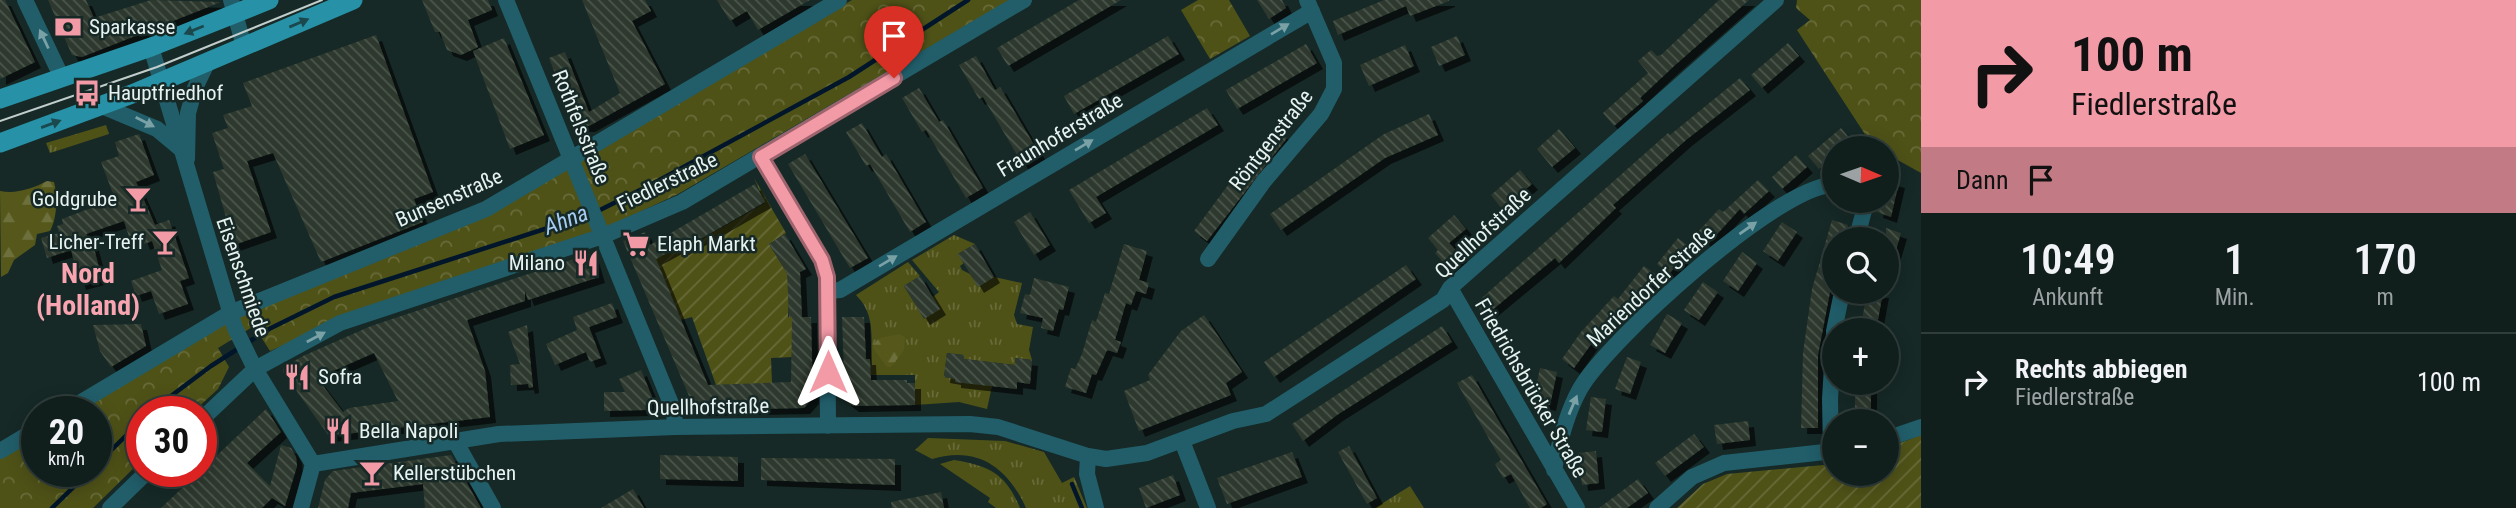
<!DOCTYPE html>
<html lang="de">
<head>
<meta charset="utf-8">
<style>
  body { margin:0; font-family:"Roboto Condensed",sans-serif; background:#192725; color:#f1f3f6; height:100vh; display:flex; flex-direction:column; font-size:26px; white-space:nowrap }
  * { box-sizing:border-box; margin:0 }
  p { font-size:23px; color:#9ca2a3 }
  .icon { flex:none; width:38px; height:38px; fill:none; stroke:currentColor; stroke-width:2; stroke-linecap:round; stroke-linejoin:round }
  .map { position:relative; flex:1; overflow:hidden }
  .side { display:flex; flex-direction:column; background:#101f1c; width:595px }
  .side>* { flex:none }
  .guide { background:#f39aa7; color:#111; overflow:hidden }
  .needle { width:46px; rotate:92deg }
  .tools { position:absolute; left:1822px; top:136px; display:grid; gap:14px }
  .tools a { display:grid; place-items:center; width:77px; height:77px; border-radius:50%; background:#101f1c; box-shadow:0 4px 18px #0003,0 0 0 2px #303d3b; font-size:35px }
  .speed { position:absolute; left:21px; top:396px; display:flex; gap:14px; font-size:35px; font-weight:700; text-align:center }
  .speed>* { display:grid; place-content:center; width:91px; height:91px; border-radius:50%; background:#101f1c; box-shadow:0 4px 18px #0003,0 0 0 2px #303d3b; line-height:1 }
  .speed small { font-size:18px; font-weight:400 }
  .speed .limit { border:10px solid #d22; background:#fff; color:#111 }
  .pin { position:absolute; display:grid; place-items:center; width:60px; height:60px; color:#fff; margin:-72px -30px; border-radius:50% 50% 50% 0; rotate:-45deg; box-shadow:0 0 7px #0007 }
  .pin .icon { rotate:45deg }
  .me { position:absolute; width:77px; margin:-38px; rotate:0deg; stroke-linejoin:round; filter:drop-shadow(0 0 5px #0008) }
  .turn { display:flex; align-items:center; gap:24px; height:147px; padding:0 35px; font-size:32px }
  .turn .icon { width:91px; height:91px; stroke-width:2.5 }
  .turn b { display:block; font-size:49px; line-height:60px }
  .then { display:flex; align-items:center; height:66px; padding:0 35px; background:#0003; gap:14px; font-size:26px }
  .eta { display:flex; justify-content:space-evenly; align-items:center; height:119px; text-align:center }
  .eta b { font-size:42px; font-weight:600; line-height:49px }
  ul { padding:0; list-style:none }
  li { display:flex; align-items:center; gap:21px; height:98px; padding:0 35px; border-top:2px solid #303d3b }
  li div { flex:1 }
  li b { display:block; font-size:26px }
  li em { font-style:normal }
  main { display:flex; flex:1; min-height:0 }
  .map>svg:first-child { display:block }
  .grass { fill:url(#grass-tufts) }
  .forest { fill:url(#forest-firs) }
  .park { fill:url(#park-crowns) }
  .garden { fill:url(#garden-furrows) }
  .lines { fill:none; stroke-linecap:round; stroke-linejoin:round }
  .stream { stroke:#01162a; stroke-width:4.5 }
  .building { fill:url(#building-back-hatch); fill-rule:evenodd; filter:url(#shadow) }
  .minor { stroke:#215e6a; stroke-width:16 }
  .major { stroke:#2792a7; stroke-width:19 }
  .tram { stroke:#c1cecb; stroke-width:2 }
  .oneway { fill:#1b484d }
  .oneway2 { fill:#7aa1a6 }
  .route-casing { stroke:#9e646d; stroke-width:18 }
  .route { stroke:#f39aa7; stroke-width:12 }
  .labels { text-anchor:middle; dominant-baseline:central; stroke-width:5; stroke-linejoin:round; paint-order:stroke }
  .poi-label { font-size:21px; fill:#e7f3f0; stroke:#162926; text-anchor:start }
  .street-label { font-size:21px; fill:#e7f3f0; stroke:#162926 }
  .water-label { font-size:23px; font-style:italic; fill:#a6cdf3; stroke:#162926 }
  .district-label { font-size:28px; font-weight:bold; fill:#f8a5b1; stroke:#162926 }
</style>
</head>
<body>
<main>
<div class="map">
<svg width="1921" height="508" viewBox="0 0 1921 508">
  <defs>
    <pattern id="grass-tufts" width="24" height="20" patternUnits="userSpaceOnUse" patternTransform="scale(1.75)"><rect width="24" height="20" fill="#4f5217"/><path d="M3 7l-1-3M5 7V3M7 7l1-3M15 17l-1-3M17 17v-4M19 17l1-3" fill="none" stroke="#686b39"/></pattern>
    <pattern id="forest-firs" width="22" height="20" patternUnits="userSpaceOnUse" patternTransform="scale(1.75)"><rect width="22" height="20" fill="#55581a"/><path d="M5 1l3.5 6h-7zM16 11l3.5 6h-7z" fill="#6d703c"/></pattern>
    <pattern id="park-crowns" width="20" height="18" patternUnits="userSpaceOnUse" patternTransform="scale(1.75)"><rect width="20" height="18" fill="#4f5217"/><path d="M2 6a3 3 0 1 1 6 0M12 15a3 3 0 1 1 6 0" fill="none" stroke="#686b39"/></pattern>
    <pattern id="garden-furrows" width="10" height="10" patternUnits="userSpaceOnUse" patternTransform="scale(1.75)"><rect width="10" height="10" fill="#4f5217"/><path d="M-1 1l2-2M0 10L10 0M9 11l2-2" fill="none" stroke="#686b39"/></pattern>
    <pattern id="building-back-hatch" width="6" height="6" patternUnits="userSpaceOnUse" patternTransform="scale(1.75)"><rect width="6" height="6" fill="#2d392d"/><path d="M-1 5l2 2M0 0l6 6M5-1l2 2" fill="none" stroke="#4b564c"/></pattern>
    <filter id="shadow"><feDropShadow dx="6" dy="6" stdDeviation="0" flood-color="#0009"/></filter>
  </defs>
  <rect width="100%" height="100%" fill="#162926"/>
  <!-- grass -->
  <path class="grass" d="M106,125L109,134L50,153L46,143Z
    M954,235L975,244L958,254L964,263L960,266L962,270L970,274L978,286L994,277L1022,283L1014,315L1017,324L1033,327L1029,350L1032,360L1016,358L1015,365L964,359V355L947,353L944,377L955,379V382L992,386L987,409L959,402L915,405V375H871C870,345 878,316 856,295L908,262L920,276L904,286L924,318L940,308L933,297L939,292L912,260Z
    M928,438L1005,441L1044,452L1062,483L1074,477L1087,508H1026C1008,468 978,445 932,459L915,450Z
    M954,460C990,466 1006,474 1020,508H996L988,502L990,498L940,464Z
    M1410,486L1424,508H1375Z"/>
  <!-- forest -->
  <path class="forest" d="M47,181L54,182C58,197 57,218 50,231L37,234L35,245L14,260L8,273L1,277L0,191C16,194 32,189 47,181Z
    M899,334L905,337L904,350L891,367H887L873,348C877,334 887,338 899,334Z"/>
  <!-- park -->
  <path class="park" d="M852,0H1010L678,194L616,223L316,331L270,351L254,326L218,348L229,367L218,389L194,411H142V460L93,508H0V457L37,435V471H96V411H75L256,306L484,217L713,78Z
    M1198,0H1229L1250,36L1210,59L1181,10Z
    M1797,0H1921V173L1887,154L1886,149L1872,145L1797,30L1810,20L1796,8Z"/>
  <!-- garden -->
  <path class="garden" d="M754,178L786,233L769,244L790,278L788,317H792L793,357L771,358L772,384L716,385L692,317L681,320L656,259L676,248L679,252L765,203Z
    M1921,435V508H1677L1703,484L1727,474L1834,464V474H1886L1887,448Z"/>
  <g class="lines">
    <!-- stream -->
    <path class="stream" d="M151,411L211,366L269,329L334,297L560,224L598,211L654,183L849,77L968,0
      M96,465L142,420
      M1072,484L1082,508
      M52,508L90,471"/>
  </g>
  <!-- building -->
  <path class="building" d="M0,0H5L35,62L0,79Z
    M48,0H86L94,18L151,0L221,2L82,57L72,55Z
    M422,0H488L492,10L468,20L478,47L461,55L447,50L440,32H435Z
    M582,0H645L651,11L632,21L665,84L589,126H580L572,117L549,58L565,52L589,112L620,93Z
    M717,0H810L758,30L747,11L730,21Z
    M1079,0H1121L1008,66L997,48Z
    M1257,0H1282L1286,8L1269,19Z
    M1384,0H1449V1L1410,16L1406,6L1338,35L1333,21Z
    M1719,0H1749L1673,67L1640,98L1643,101L1614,126L1603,113L1648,73L1638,61L1651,50L1657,56L1661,55Z
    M376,35L433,192L414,199L423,222L321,262L273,153L247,161L271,232L234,245L213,172L224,169L212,133L228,128L223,115L252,106L243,83Z
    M1168,36L1179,54L1074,114L1064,96Z
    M1457,36L1465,55L1439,66L1431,47Z
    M504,38L544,135L510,149L473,51Z
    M1788,43L1799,56L1762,88L1751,75Z
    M1306,44L1317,63L1237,109L1226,90Z
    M1405,45L1414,66L1369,86L1360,65Z
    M976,56L995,90L1000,87L1040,155L1023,165L983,97L979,99L959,65Z
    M1740,78L1750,90L1686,140L1613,205L1616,208L1559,263L1555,258L1485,316L1475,304L1668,133L1670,135Z
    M919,88L939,122L943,120L983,188L966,198L926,130L922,132L902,98Z
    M1207,108L1218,125L1096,197L1106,213L1089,223L1069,190Z
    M1429,114L1438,135L1385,158L1281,230L1270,214L1384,134Z
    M862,123L882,157L886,154L926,222L910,232L870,164L866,166L846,132Z
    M1841,128L1852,141L1843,149H1834V156L1819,169L1808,156Z
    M1277,129L1287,138L1207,241L1194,231L1234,177Z
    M1559,129L1575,148L1552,167L1537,149Z
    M139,134L154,175L136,182L155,225L169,220L189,278L180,281L188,304L159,314L151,291L136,296L131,281L162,270L152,241L144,244L140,233L129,237L124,221L86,234L93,245L102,278L80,284L71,250L47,258L41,238L59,233L57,226L63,224L62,219L115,199L101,162L119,156L115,142Z
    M805,154L868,258L850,268L788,164Z
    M1796,155L1807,167L1782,189L1772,177Z
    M1520,170L1532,184L1502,209L1491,195Z
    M1886,179L1899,182L1891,217L1877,212L1879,201H1886Z
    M1758,180L1769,191L1744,214L1740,209L1708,244L1697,233L1719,209L1723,212Z
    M755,184L765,202L678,252L676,248L656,259L708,385L791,382L792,317H789L787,273L769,244L785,234L806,269L800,272L802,317H811L813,398L804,408L695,410L623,241L645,232L650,245Z
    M1030,212L1050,245L1034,255L1014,222Z
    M1454,215L1466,229L1449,243L1463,258L1450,270L1435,253L1438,250L1428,238Z
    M1832,220L1848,225L1844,240H1834V271L1818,355V428H1801L1803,353L1812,289Z
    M1782,222L1797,232L1778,261L1763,251Z
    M1886,228L1901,233L1890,270L1886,269Z
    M1678,238L1691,248L1669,274L1657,264Z
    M975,244L994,277L978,287L958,254Z
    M1124,244L1147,251L1139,280L1149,283L1146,294L1136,291L1131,305L1126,303L1115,340L1121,342L1117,353L1107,350L1096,375L1092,374L1086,393L1065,387L1071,368L1075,369L1082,354L1092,320L1096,322L1105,293L1109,294Z
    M1742,252L1757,263L1738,291L1723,281Z
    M592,253L599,277L528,300L525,291V301L467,320L485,371L490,417L329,436L283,372L284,367L303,356L371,326ZM374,353L398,401L349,408L343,412L317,378Z
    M1406,265L1416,279L1274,377L1264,362Z
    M1644,266L1657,275L1636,302L1632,299L1604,332L1602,329L1574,368L1562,359L1581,332L1614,296L1618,299Z
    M920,276L940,309L924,319L904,286Z
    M1034,278L1069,287L1063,310L1059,309L1053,331L1041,328L1043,318L1020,313L1025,294L1030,295Z
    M1703,282L1718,292L1699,320L1684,310Z
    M1867,292H1883L1876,331H1860Z
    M612,303L617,317L589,327L601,358L590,362L586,352L555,365L546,344L577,330L573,317Z
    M1667,314L1682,323L1665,353L1650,345Z
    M1204,315L1242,372L1226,383L1231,395L1139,431L1124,391L1150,380L1148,375L1181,331Z
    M842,317H864L866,359H870L871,380H907V383H915V405L853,406L845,400Z
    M141,324L146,346L111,367L100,351L93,325Z
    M527,325L533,387L529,388L528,384L511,385L510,365L520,364L508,332Z
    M1442,326L1452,342L1337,415L1303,441L1292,424Z
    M947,353L964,355V359L1015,365V358L1032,360L1030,384L1017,382V389L955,382V379L944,377Z
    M1627,357L1641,362L1630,394L1615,389Z
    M1540,368L1557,372L1550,405L1533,401Z
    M641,370L653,399L646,410L604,411V392H625L619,379Z
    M1472,375L1547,504L1541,508H1530L1511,474L1503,478L1495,464L1501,460L1457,383Z
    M1855,383H1871V422H1855Z
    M1591,397L1606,399L1602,432L1586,430Z
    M266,409L281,432L247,463L270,486L281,445L291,448L296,457L297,466L285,506L272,498L262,508H161Z
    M1748,421L1750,440L1717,444L1714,425Z
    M1694,434L1704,447L1665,476L1655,463Z
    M1349,446L1377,498L1367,504L1338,452Z
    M1596,451L1599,483L1582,485L1578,453Z
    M1292,452L1302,477L1227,504L1217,478Z
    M451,455L481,508H425L423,484L351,493L348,508H318L325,480L333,471Z
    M660,455L738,457V481L660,479Z
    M761,458L895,459V485L761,480Z
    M1173,475L1180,495L1146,508L1139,488Z
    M1638,479L1648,493L1627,508H1599Z
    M633,489L644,508H601Z
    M941,492L944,508H892L891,502Z"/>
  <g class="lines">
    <!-- minor -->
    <path class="minor" d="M25,0L62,78
      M231,0L244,46
      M506,0L674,411L675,427
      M151,47L235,328L255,369L313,464L301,508
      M102,106L157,129L181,149
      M761,157L822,260L827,277L828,426
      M187,159L188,113L195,88L208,61
      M1856,240L1865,207L1862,201
      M1208,259L1264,181L1321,114L1334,89V63L1307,0
      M1450,288L1577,508
      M828,291L840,290L1312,11
      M1834,331L1842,292
      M66,411L230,313L486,209L839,0
      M201,420L255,369L340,323L603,236L682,202L1024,0
      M454,439L493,508
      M1886,439L1921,427
      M1182,441L1208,508
      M0,451L37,429
      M1831,451L1830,399L1834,333
      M1088,456L1087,474L1096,508
      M313,464L499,434L675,427L970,424L998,427L1088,456L1106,459L1147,453L1233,421L1266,414L1443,300L1450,288L1776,0
      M1554,470C1559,443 1566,414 1580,389C1607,341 1781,183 1834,185
      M110,508L148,471
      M1657,508L1692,477L1724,463L1834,451"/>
    <!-- major -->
    <path class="major" d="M0,99L151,47L269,0
      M0,143L132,94L353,0"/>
    <!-- tram -->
    <path class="tram" d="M0,121L157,67L322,0"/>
  </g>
  <!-- one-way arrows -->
  <defs><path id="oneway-solid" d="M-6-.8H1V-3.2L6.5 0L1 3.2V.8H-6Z" transform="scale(1.75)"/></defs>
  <g class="oneway">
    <use href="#oneway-solid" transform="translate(299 23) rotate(-23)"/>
    <use href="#oneway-solid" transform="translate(194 30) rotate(158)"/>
    <use href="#oneway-solid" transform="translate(51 124) rotate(-20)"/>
  </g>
  <g class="oneway2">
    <use href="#oneway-solid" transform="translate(1280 29) rotate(-31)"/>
    <use href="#oneway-solid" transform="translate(44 39) rotate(-115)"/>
    <use href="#oneway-solid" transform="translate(145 122) rotate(27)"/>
    <use href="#oneway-solid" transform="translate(1084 145) rotate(-31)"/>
    <use href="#oneway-solid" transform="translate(1748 228) rotate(-35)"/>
    <use href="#oneway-solid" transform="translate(888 261) rotate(-31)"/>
    <use href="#oneway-solid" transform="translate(316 337) rotate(-28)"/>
    <use href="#oneway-solid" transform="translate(1573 405) rotate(-67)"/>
  </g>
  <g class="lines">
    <!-- route casing -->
    <g class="route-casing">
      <path id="route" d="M828,372L827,277L822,260L761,157L894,78"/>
    </g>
    <!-- route -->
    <use href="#route" class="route"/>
  </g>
  <!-- icons -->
  <defs>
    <g id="bank-bare" transform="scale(2.1)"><path d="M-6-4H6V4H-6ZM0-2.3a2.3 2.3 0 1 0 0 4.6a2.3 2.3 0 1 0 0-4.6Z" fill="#f39aa7" stroke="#162926" stroke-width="2.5" paint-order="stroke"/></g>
    <g id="bus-bare" transform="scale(2.1)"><path d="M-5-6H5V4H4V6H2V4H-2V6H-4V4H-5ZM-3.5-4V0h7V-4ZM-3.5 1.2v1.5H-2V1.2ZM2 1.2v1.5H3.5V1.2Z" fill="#f39aa7" stroke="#162926" stroke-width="2.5" paint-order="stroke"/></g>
    <g id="bar-bare" transform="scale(2.1)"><path d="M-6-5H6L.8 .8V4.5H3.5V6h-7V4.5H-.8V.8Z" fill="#f39aa7" stroke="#162926" stroke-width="2.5" paint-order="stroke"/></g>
    <g id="supermarket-bare" transform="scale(2.1)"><path d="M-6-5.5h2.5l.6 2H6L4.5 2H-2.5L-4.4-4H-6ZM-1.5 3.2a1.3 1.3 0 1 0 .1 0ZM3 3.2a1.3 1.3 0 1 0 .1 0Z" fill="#f39aa7" stroke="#162926" stroke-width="2.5" paint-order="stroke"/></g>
    <g id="restaurant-bare" transform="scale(2.1)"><path d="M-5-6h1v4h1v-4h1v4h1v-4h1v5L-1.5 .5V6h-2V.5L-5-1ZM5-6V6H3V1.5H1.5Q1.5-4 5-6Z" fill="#f39aa7" stroke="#162926" stroke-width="2.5" paint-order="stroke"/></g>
  </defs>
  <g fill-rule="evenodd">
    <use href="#bank-bare" x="68" y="27"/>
    <use href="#bus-bare" x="87" y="93"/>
    <use href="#bar-bare" x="138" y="199"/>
    <use href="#bar-bare" x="165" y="242"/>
    <use href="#supermarket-bare" x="636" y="244"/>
    <use href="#restaurant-bare" x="586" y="263"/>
    <use href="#restaurant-bare" x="297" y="377"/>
    <use href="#restaurant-bare" x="338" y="431"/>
    <use href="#bar-bare" x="372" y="473"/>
  </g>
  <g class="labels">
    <!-- poi labels -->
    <g class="poi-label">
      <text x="89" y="27">Sparkasse</text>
      <text x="108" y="93">Hauptfriedhof</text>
      <text x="117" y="199" text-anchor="end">Goldgrube</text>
      <text x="144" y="242" text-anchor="end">Licher-Treff</text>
      <text x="657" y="244">Elaph Markt</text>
      <text x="565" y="263" text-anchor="end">Milano</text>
      <text x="318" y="377">Sofra</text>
      <text x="359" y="431">Bella Napoli</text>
      <text x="393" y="473">Kellerstübchen</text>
    </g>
    <!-- street labels -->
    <g class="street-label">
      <text transform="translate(581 127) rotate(68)">Rothfelsstraße</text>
      <text transform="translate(1060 135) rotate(-31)">Fraunhoferstraße</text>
      <text transform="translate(1271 140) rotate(-52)">Röntgenstraße</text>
      <text transform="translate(667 182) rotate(-26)">Fiedlerstraße</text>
      <text transform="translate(449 198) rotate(-24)">Bunsenstraße</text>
      <text transform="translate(1483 233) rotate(-43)">Quellhofstraße</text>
      <text transform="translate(243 277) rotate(71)">Eisenschmiede</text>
      <text transform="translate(1651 286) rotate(-43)">Mariendorfer Straße</text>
      <text transform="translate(1531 388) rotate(60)">Friedrichsbrücker Straße</text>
      <text transform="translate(708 407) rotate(-1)">Quellhofstraße</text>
    </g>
    <!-- water labels -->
    <g class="water-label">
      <text transform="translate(566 220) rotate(-21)">Ahna</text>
    </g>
    <!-- district labels -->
    <g class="district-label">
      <text x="88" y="273">Nord<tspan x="88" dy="32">(Holland)</tspan></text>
    </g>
  </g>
</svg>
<div class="tools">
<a><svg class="needle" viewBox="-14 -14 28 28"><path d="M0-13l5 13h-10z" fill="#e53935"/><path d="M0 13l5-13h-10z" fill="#9ca2a3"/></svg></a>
<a><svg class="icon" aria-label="search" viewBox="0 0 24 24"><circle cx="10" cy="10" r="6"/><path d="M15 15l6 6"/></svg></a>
<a>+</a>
<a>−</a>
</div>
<div class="speed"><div>20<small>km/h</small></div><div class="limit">30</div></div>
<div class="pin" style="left:894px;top:78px;background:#d93025"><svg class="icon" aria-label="arrive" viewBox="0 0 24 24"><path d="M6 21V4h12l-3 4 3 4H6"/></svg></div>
<svg class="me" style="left:828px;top:372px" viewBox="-20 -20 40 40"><path d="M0-17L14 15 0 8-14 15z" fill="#f39aa7" stroke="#fff" stroke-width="4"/></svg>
</div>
<section class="side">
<div class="guide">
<div class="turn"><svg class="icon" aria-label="right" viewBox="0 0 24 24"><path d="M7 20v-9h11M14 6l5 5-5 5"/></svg><div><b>100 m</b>Fiedlerstraße</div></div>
<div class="then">Dann<svg class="icon" aria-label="arrive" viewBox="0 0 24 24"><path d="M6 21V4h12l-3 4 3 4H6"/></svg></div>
</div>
<div class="eta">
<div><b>10:49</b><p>Ankunft</p></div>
<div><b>1</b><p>Min.</p></div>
<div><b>170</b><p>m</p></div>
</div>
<ul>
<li><svg class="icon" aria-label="right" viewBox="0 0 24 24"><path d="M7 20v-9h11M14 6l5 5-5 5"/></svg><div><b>Rechts abbiegen</b><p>Fiedlerstraße</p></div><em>100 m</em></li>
</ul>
</section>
</main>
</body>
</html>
